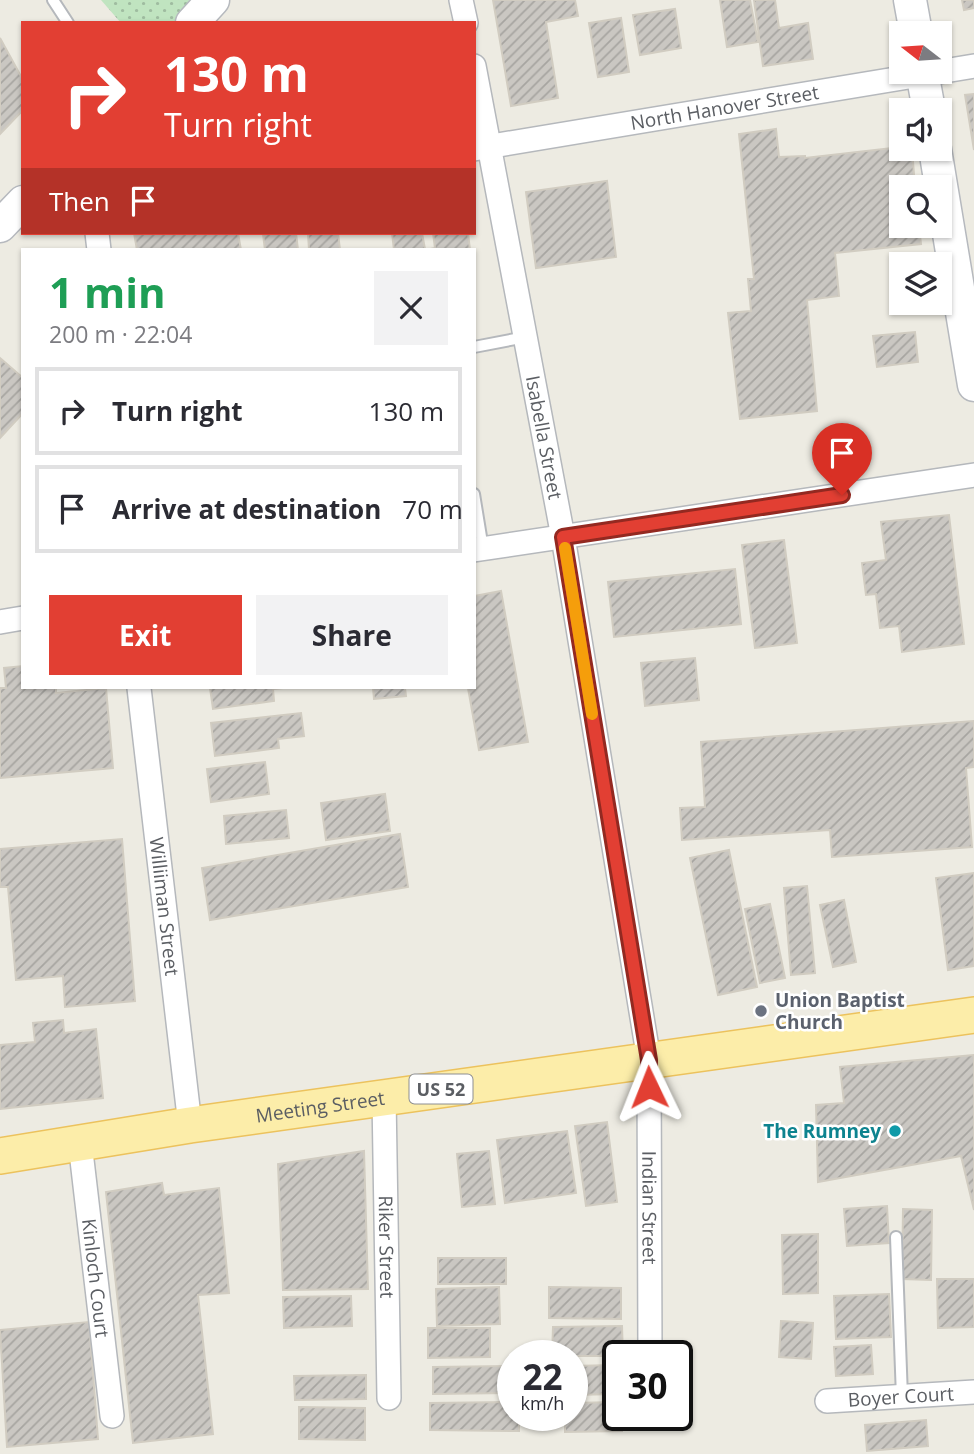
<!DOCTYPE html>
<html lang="en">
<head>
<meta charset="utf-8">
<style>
  body { margin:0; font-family:"Open Sans",sans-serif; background:#f2f2f3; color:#2b2b33; height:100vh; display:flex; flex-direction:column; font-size:26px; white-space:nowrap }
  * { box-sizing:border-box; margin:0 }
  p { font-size:23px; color:#7c7c81 }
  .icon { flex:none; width:38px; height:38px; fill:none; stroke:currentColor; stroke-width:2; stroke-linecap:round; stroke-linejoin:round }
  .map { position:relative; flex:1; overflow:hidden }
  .panel { position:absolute; left:21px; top:248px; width:455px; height:441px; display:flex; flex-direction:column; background:#fff; border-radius:0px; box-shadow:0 2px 5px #0004 }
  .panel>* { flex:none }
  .hud { position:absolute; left:21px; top:21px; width:455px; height:214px; border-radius:0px; box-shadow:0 2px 5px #0004; background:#e23f33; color:#fff; overflow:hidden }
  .needle { width:46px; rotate:287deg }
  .fabs { position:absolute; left:889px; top:21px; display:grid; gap:14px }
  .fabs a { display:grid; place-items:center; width:63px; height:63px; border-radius:0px; background:#fff; box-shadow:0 2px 5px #0004; font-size:35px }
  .speed { position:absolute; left:497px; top:1340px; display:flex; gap:14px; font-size:35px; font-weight:700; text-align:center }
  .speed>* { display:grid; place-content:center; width:91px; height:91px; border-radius:50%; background:#fff; box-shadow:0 2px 5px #0004; line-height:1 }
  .speed small { font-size:18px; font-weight:400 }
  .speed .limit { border:4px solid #111; border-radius:10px; background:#fff; color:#111 }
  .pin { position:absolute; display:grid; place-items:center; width:60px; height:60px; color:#fff; margin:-72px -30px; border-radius:50% 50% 50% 0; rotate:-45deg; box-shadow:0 0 7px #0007 }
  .pin .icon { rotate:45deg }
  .me { position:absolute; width:77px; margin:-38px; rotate:358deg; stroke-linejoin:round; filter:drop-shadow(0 0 5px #0008) }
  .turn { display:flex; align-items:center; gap:24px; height:147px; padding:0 28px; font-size:32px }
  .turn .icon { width:91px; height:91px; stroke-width:2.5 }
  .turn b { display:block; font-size:49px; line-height:60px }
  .then { display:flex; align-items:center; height:66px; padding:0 28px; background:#0003; gap:14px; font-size:26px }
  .round { display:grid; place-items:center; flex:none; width:74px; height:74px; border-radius:0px; background:#f2f2f3 }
  .headline { display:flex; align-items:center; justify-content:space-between; height:119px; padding:0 28px }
  h1 { font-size:42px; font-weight:700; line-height:52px; color:#1e9e55 }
  .cta { display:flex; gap:14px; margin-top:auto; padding:14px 28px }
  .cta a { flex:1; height:80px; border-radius:0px; background:#e23f33; color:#fff; font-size:28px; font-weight:700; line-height:80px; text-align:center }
  .cta a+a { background:#f2f2f3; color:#2b2b33 }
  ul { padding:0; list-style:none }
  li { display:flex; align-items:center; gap:21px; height:88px; margin:0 14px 10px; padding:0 14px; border:4px solid #e1e1e2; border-radius:0px }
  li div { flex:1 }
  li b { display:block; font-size:26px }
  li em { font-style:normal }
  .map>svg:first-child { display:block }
  .grass { fill:url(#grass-dots) }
  .building { fill:url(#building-hatch); stroke:#d1ccc1; stroke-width:2 }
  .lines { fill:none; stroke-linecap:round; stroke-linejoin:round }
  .lane-casing { stroke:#b5b8bc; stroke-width:14 }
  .street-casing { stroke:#b5b8bc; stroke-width:26 }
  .secondary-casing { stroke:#b6b9be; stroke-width:35 }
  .primary-casing { stroke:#ecc25d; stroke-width:38 }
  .lane { stroke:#fff; stroke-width:10 }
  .street { stroke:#fff; stroke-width:23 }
  .secondary { stroke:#fff; stroke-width:32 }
  .primary { stroke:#fceda9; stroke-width:35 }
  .route-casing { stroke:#932921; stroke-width:18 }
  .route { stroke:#e23f33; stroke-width:12 }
  .slow { stroke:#f59e0b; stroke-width:12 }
  .worship-dot { fill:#6b7280; stroke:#fff; stroke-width:2.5 }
  .culture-dot { fill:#0f9aa8; stroke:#fff; stroke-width:2.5 }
  .labels { text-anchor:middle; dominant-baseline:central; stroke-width:5; stroke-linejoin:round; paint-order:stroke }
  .shield { fill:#fff; stroke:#8c8e92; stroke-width:2 }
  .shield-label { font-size:18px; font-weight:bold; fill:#5b5e63 }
  .street-label { font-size:19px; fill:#5b5e63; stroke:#fff }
  .worship-label { font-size:19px; font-weight:bold; fill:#5b616d; stroke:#fff; text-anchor:start }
  .culture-label { font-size:19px; font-weight:bold; fill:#0d838f; stroke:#fff; text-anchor:end }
</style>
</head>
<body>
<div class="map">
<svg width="974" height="1454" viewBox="0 0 974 1454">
  <defs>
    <pattern id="grass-dots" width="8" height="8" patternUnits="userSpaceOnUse" patternTransform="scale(1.75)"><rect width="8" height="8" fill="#c0e4c0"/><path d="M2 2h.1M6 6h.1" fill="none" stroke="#9fbca0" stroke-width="1.8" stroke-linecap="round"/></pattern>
    <pattern id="building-hatch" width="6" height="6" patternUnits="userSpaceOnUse" patternTransform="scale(1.75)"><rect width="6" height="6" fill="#cac7c2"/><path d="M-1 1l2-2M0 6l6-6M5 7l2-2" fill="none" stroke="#a7a5a1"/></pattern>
  </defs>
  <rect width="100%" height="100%" fill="#edebe2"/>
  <!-- grass -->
  <path class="grass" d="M101,0H213L192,23H121Z"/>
  <!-- building -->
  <path class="building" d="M493,0H575L578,16L546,22L558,98L511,106Z
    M720,0H750L758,42L727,47Z
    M754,0H775L779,28L808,23L813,59L763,66Z
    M962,0H974V8L964,10Z
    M675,9L681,48L640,55L633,15Z
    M621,18L629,72L598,77L589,23Z
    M0,38L23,80V110L0,134Z
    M974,94V150L965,95Z
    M776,129L779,157L805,156V158L901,147L912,149L915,187H901V226H919L921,244L835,253L839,296L807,300L817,411L740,419L728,313L751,311L748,279H754L739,134Z
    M607,181L616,257L536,268L526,192Z
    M134,233H238L241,250H137Z
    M271,233H296L298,250H265L263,234Z
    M308,233H338L340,250H309Z
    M392,233H422L425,249L394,250Z
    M433,233H468L470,250H426L435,248Z
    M915,332L918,362L877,367L873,336Z
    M0,358L23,378V413L0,438Z
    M949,515L964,644L902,652L899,626L880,628L876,594L866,595L862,563L886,560L881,522Z
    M784,540L797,643L755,648L742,545Z
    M735,569L741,624L614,637L608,582Z
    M501,591L528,742L479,750L468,688H474V596Z
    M695,658L699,700L645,706L641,663Z
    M23,666V688H56V693L106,688L113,768L0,778V688H6L4,668Z
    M210,688H283L273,689L274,701L213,709Z
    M373,688H405L406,696L374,699Z
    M301,713L304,736L278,739L279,748L215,756L211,723Z
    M974,721V767L966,768L972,847L832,857L830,830L682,840L680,808L705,807L701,742Z
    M265,762L269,794L211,802L207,769Z
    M385,794L390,831L326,840L321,803Z
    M286,810L289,838L226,844L224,816Z
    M400,834L408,887L210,920L202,868Z
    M122,839L135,1001L65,1007L63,976L16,980L8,887H0V849Z
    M729,850L757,987L718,995L690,858Z
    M974,873V966L948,970L936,878Z
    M807,886L815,973L791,975L784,888Z
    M844,900L856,962L833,967L820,905Z
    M770,904L785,978L760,983L745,909Z
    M63,1020L64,1033L96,1029L103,1098L0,1109V1045L35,1042L33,1023Z
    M974,1055V1210L961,1156L818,1182L816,1105L844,1103L840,1067Z
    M607,1122L617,1202L586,1206L575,1126Z
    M567,1131L576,1193L505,1203L497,1140Z
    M364,1151L368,1289L283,1290L278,1164Z
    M489,1151L495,1204L462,1207L457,1154Z
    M162,1183L164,1195L219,1188L229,1293L198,1295L213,1434L133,1443L106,1192Z
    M887,1206L889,1243L847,1246L844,1209Z
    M903,1209L932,1210L931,1280L902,1279Z
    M818,1234V1293L783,1294L782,1235Z
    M438,1258H506V1284H438Z
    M937,1279H974V1327L938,1328Z
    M499,1287L500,1324L437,1326L436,1289Z
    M549,1287L621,1288V1319L549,1318Z
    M889,1294L891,1337L836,1339L834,1296Z
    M351,1296L352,1326L284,1328L283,1297Z
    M781,1321L813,1323L811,1359L779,1357Z
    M89,1322L98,1439L7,1447L0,1330Z
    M622,1326L623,1356H552L553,1327Z
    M428,1328H490V1357L428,1358Z
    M871,1345L873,1374L836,1376L834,1347Z
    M615,1365L616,1394L572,1395V1366Z
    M513,1366V1393L433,1394V1367Z
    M366,1375V1399L295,1400L294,1376Z
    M513,1402V1416H519V1431L430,1430V1403Z
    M618,1402V1416H622V1431L565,1432V1416H572V1403Z
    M299,1407L365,1408V1440L299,1439Z
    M926,1420L928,1446L867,1451L865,1425Z"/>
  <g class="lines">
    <!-- lane casing -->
    <g class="lane-casing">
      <path id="lane" d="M53,0L68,23
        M474,347L526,337
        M474,494L483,549
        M896,1237L902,1397"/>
    </g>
    <!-- street casing -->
    <g class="street-casing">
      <g id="street">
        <path d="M461,0L466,23"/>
        <path id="s1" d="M474,66L563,537L649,1060L650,1356"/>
        <path id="s2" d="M474,149L974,66"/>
        <path d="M97,233L99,250"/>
        <path d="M474,550L974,475"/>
        <path d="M0,622L23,618"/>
        <path id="s3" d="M139,688L190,1125"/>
        <path id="s4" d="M384,1097L389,1398"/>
        <path id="s5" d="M80,1143L112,1416"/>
        <path id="s6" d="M827,1401L974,1392"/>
      </g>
    </g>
    <!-- secondary casing -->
    <g class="secondary-casing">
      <path id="secondary" d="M910,0L916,33
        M192,23L213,0
        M922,72L929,110
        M935,149L974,385
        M0,226L23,202"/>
    </g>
    <!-- primary casing -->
    <g class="primary-casing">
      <g id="primary">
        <path id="s7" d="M0,1156L190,1125L974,1015"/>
      </g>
    </g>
    <!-- lane -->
    <use href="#lane" class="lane"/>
    <!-- street -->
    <use href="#street" class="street"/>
    <!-- secondary -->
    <use href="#secondary" class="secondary"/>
    <!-- primary -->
    <use href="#primary" class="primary"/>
  </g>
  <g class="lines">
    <!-- route casing -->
    <g class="route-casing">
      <path id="route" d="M649,1087V1060L563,537L842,495"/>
    </g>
    <!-- route -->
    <use href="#route" class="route"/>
    <!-- slow -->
    <path class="slow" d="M565,548L592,714"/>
  </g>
  <!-- markers -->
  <circle class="worship-dot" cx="761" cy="1011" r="7"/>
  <circle class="culture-dot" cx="895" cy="1131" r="7"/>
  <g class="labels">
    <!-- shield labels -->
    <rect class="shield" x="409.5" y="1074.5" width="63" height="29" rx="5"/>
    <g class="shield-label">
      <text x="441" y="1089">US 52</text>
    </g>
    <!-- street labels -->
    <g class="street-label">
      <text stroke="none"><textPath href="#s2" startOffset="254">North Hanover Street</textPath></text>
      <text stroke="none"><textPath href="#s1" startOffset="378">Isabella Street</textPath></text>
      <text stroke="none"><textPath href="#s3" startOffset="220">Williiman Street</textPath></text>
      <text stroke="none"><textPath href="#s7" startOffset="324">Meeting Street</textPath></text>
      <text stroke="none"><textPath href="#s1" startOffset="1157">Indian Street</textPath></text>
      <text stroke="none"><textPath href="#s4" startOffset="150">Riker Street</textPath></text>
      <text stroke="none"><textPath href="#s5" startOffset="136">Kinloch Court</textPath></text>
      <text stroke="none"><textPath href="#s6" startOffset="74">Boyer Court</textPath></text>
    </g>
    <!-- worship labels -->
    <g class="worship-label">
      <text x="775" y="1000">Union Baptist<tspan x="775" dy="22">Church</tspan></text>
    </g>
    <!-- culture labels -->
    <g class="culture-label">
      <text x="881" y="1131">The Rumney</text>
    </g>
  </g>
</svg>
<div class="fabs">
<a><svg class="needle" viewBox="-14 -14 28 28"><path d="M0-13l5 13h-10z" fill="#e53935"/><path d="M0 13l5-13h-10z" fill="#7c7c81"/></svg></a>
<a><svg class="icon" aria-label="sound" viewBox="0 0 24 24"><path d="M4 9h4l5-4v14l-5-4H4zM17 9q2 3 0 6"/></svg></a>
<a><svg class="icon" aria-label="search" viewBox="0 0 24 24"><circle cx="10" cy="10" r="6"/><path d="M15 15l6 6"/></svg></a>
<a><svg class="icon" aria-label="layers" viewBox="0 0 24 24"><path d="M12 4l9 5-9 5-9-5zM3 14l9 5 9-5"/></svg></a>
</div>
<div class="speed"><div>22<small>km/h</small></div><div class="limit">30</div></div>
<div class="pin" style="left:842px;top:495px;background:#d93025"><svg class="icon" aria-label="arrive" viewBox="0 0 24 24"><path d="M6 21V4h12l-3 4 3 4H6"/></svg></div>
<svg class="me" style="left:649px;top:1087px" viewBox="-20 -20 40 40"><path d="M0-17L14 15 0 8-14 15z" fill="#e23f33" stroke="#fff" stroke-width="4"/></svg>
<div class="hud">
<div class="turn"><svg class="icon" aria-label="right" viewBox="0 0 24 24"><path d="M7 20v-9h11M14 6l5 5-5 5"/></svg><div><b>130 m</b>Turn right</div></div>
<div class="then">Then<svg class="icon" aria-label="arrive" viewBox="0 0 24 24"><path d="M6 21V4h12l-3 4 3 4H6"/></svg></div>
</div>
<section class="panel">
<div class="headline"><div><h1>1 min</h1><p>200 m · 22:04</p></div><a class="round"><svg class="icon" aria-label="close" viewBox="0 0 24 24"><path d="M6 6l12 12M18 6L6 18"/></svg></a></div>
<ul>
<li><svg class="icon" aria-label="right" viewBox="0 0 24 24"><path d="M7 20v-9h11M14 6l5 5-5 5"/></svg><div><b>Turn right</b></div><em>130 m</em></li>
<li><svg class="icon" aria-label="arrive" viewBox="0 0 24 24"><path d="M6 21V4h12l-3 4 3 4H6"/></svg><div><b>Arrive at destination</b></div><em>70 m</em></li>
</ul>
<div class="cta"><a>Exit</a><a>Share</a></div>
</section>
</div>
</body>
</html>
